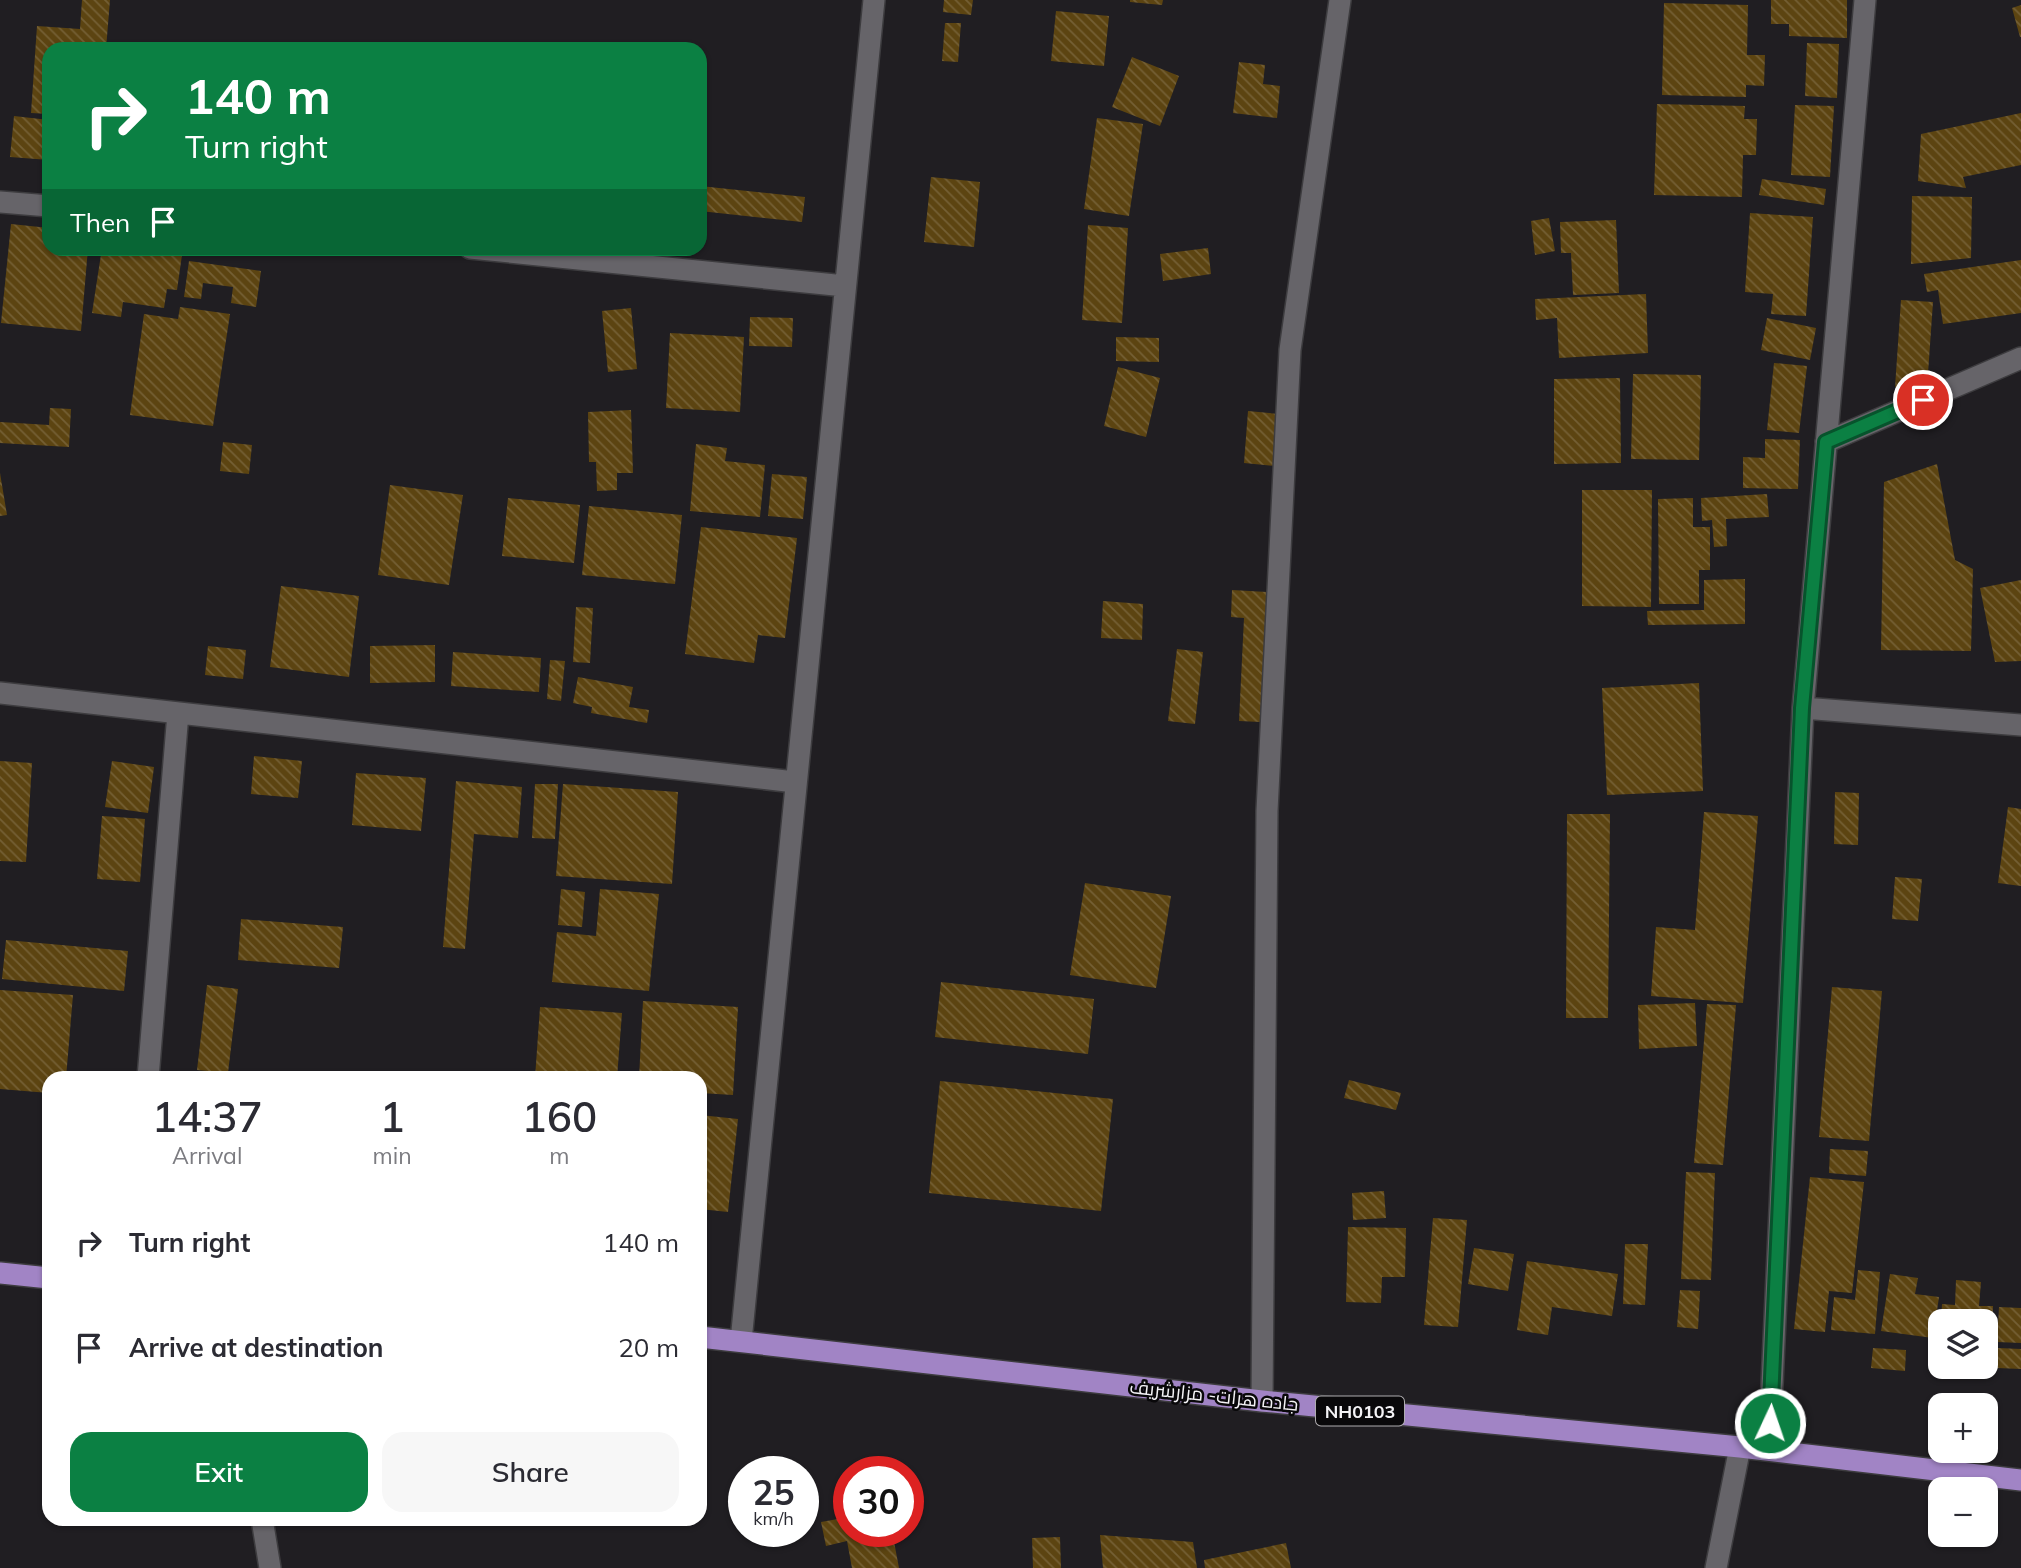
<!DOCTYPE html>
<html lang="en">
<head>
<meta charset="utf-8">
<style>
  body { margin:0; font-family:Mulish,Cairo,sans-serif; background:#f7f7f7; color:#2b2b33; height:100vh; display:flex; flex-direction:column; font-size:26px; white-space:nowrap }
  * { box-sizing:border-box; margin:0 }
  p { font-size:23px; color:#7c7c81 }
  .icon { flex:none; width:38px; height:38px; fill:none; stroke:currentColor; stroke-width:2; stroke-linecap:round; stroke-linejoin:round }
  .map { position:relative; flex:1; overflow:hidden }
  .drawer { position:absolute; left:42px; top:1071px; width:665px; height:455px; display:flex; flex-direction:column; background:#fff; border-radius:21px; box-shadow:0 2px 5px #0004 }
  .drawer>* { flex:none }
  .top-card { position:absolute; left:42px; top:42px; width:665px; height:214px; border-radius:21px; box-shadow:0 2px 5px #0004; background:#0b8043; color:#fff; overflow:hidden }
  .controls { position:absolute; left:1928px; top:1309px; display:grid; gap:14px }
  .controls a { display:grid; place-items:center; width:70px; height:70px; border-radius:14px; background:#fff; box-shadow:0 2px 5px #0004; font-size:35px }
  .speed { position:absolute; left:728px; top:1456px; display:flex; gap:14px; font-size:35px; font-weight:700; text-align:center }
  .speed>* { display:grid; place-content:center; width:91px; height:91px; border-radius:50%; background:#fff; box-shadow:0 2px 5px #0004; line-height:1 }
  .speed small { font-size:18px; font-weight:400 }
  .speed .limit { border:10px solid #d22; background:#fff; color:#111 }
  .pin { position:absolute; display:grid; place-items:center; width:60px; height:60px; color:#fff; margin:-30px; border:4px solid #fff; border-radius:50%; box-shadow:0 2px 7px #0007 }
  .me { position:absolute; width:77px; margin:-38px; rotate:3deg; stroke-linejoin:round; filter:drop-shadow(0 0 5px #0008) }
  .turn { display:flex; align-items:center; gap:24px; height:147px; padding:0 28px; font-size:32px }
  .turn .icon { width:91px; height:91px; stroke-width:2.5 }
  .turn b { display:block; font-size:49px; line-height:60px }
  .then { display:flex; align-items:center; height:66px; padding:0 28px; background:#0003; gap:14px; font-size:26px }
  .eta { display:flex; justify-content:space-evenly; align-items:center; height:119px; text-align:center }
  .eta b { font-size:42px; font-weight:600; line-height:49px }
  .cta { display:flex; gap:14px; margin-top:auto; padding:14px 28px }
  .cta a { flex:1; height:80px; border-radius:21px; background:#0b8043; color:#fff; font-size:28px; font-weight:600; line-height:80px; text-align:center }
  .cta a+a { background:#f7f7f7; color:#2b2b33 }
  ul { padding:0; list-style:none }
  li { display:flex; align-items:center; gap:21px; height:105px; padding:0 28px }
  li div { flex:1 }
  li b { display:block; font-size:26px }
  li em { font-style:normal }
  .map>svg:first-child { display:block }
  .building { fill:url(#building-back-hatch) }
  .lines { fill:none; stroke-linecap:round; stroke-linejoin:round }
  .minor-casing { stroke:#3d3c3f; stroke-width:24 }
  .trunk-casing { stroke:#3d3c3f; stroke-width:24 }
  .minor { stroke:#666469; stroke-width:21 }
  .trunk { stroke:#a184c5; stroke-width:21 }
  .route-casing { stroke:#07532c; stroke-width:18 }
  .route { stroke:#0b8043; stroke-width:12 }
  .labels { text-anchor:middle; dominant-baseline:central; stroke-width:5; stroke-linejoin:round; paint-order:stroke }
  .shield { fill:#09080a; stroke:#aeacaf; stroke-width:2 }
  .shield-label { font-size:18px; font-weight:bold; fill:#f4f3f6 }
  .street-label { font-size:19px; fill:#f4f3f6; stroke:#09080a }
</style>
</head>
<body>
<div class="map">
<svg width="2021" height="1568" viewBox="0 0 2021 1568">
  <defs>
    <pattern id="building-back-hatch" width="6" height="6" patternUnits="userSpaceOnUse" patternTransform="scale(1.75)"><rect width="6" height="6" fill="#5c4411"/><path d="M-1 5l2 2M0 0l6 6M5-1l2 2" fill="none" stroke="#745f34"/></pattern>
  </defs>
  <rect width="100%" height="100%" fill="#201e22"/>
  <!-- building -->
  <path class="building" d="M82,0H110L106,49H49V114L31,113L37,26L80,29Z
    M944,0H973L971,15L943,12Z
    M1130,0H1163L1162,5L1130,2Z
    M1771,0H1847V38L1789,36V24H1771Z
    M1664,3L1748,5L1747,55H1765L1764,86L1746,85V97L1662,95Z
    M2021,5V37H2020L2012,8Z
    M1056,11L1109,16L1104,66L1051,61Z
    M945,23H961L958,62L942,61Z
    M1807,43L1839,44L1837,98L1805,96Z
    M1132,57L1179,76L1160,126L1112,107Z
    M1239,62L1265,65L1263,84L1280,86L1277,118L1233,113Z
    M1657,104L1745,106L1744,119H1757L1756,155H1743L1742,197L1654,195Z
    M1795,105L1834,106L1830,177L1791,175Z
    M2021,113V165L1963,177L1966,188L1918,181L1921,134Z
    M14,116L49,120V160L10,157Z
    M1097,118L1143,124L1129,216L1084,209Z
    M931,177L980,182L974,247L924,242Z
    M1762,179L1826,189L1824,205L1759,195Z
    M700,186L805,197L802,222L700,211Z
    M1912,196L1972,197L1971,258L1911,264Z
    M1750,213L1813,217L1806,316L1771,314L1773,294L1745,292Z
    M1549,218L1555,251L1535,255L1531,221Z
    M1616,220L1619,293L1573,295L1571,253H1561L1560,222Z
    M11,224L49,228V248H88L81,331L1,323Z
    M1088,225L1128,228L1122,323L1082,320Z
    M102,248H183L177,290L167,289L164,308L123,302L121,317L92,313Z
    M1208,248L1211,274L1163,281L1160,254Z
    M2021,260V313L1943,324L1938,290L1927,292L1924,274Z
    M189,261L261,271L256,307L231,303L233,287L203,283L201,299L184,297Z
    M1646,294L1648,353L1559,358L1557,318L1536,320L1535,299Z
    M1901,300L1933,302L1927,388L1895,387Z
    M180,307L230,314L213,426L130,415L144,314L178,319Z
    M631,308L637,369L608,372L602,311Z
    M750,317L793,318L792,347L749,346Z
    M1767,318L1816,328L1810,360L1761,350Z
    M670,333L744,337L740,412L666,408Z
    M1116,337L1159,338V362L1116,361Z
    M1774,363L1807,366L1799,433L1767,430Z
    M1118,367L1160,378L1146,437L1104,426Z
    M1633,374L1701,375L1699,460L1631,459Z
    M1620,378L1621,463L1554,464V379Z
    M50,408L71,409L69,447L0,443V422L49,425Z
    M631,410L633,473H617V490L597,491L596,462H589L588,412Z
    M1248,411L1279,414L1275,466L1244,463Z
    M1765,439L1800,440L1798,489L1743,488V457L1765,458Z
    M223,442L252,445L249,474L220,471Z
    M696,444L727,448L725,461L765,465L760,517L690,511Z
    M1937,464L1955,560L1973,569L1971,651L1881,650L1884,482Z
    M0,473L7,515L0,516Z
    M772,474L807,477L803,519L768,516Z
    M390,485L463,495L449,585L378,575Z
    M1582,490H1652L1651,607L1582,606Z
    M1767,494L1769,517L1726,519L1727,546L1714,547L1712,520L1702,521L1701,498Z
    M508,498L580,505L574,563L502,556Z
    M1693,498V527H1710V570H1699V604H1659L1658,499Z
    M589,506L682,515L675,584L582,575Z
    M701,527L797,538L785,638L758,635L754,663L685,654Z
    M1745,579V624L1648,625L1647,611L1704,610V580Z
    M2021,580V661L1995,662L1980,588Z
    M281,586L359,596L349,677L270,667Z
    M1232,590L1267,592L1260,722L1239,721L1244,618L1231,617Z
    M1103,601L1143,604L1142,640L1101,638Z
    M576,607L593,608L590,663L573,662Z
    M435,645V682L370,683V646Z
    M208,646L246,650L243,679L205,675Z
    M1177,649L1203,652L1195,724L1168,721Z
    M453,652L541,658L539,692L451,686Z
    M550,660L565,661L561,701L547,699Z
    M578,677L633,687L629,707L649,710L647,723L591,713L592,707L573,703Z
    M1699,683L1703,791L1607,795L1602,688Z
    M254,756L302,761L298,798L251,794Z
    M0,761L32,763L26,862L0,861Z
    M112,761L154,767L148,813L105,807Z
    M356,773L426,778L421,831L352,825Z
    M456,781L522,787L518,838L474,834L465,949L443,947Z
    M535,784H558L555,839L532,838Z
    M563,784L678,792L672,884L556,876Z
    M1835,792L1859,793L1858,845L1834,844Z
    M2008,807L2021,809V886L1998,883Z
    M1704,812L1758,816L1743,1003L1651,996L1656,927L1695,930Z
    M1567,814H1610L1608,1018H1566Z
    M102,816L145,819L140,882L97,879Z
    M1895,877L1922,879L1918,921L1892,919Z
    M1085,883L1171,896L1156,988L1070,975Z
    M561,889L585,892L582,927L558,925Z
    M600,889L659,894L649,991L552,982L557,932L596,936Z
    M241,919L343,927L339,968L238,960Z
    M6,940L128,951L124,991L2,979Z
    M941,982L1094,999L1088,1054L935,1037Z
    M207,985L238,989L228,1073L197,1070Z
    M1832,987L1882,991L1869,1141L1819,1137Z
    M0,990L73,995L66,1078H49V1093L0,1089Z
    M643,1001L738,1007L733,1095L700,1093V1078H639Z
    M1695,1003L1697,1046L1639,1049L1638,1005Z
    M1707,1004L1736,1005L1723,1165L1694,1163Z
    M540,1007L622,1013L617,1078H535Z
    M1349,1080L1401,1093L1396,1110L1344,1098Z
    M940,1081L1113,1099L1101,1211L929,1193Z
    M700,1115L738,1119L728,1212L700,1209Z
    M1830,1149L1868,1151L1866,1176L1829,1173Z
    M1686,1172L1715,1173L1711,1280L1681,1279Z
    M1810,1177L1864,1182L1852,1293L1829,1291L1825,1332L1794,1329Z
    M1384,1191L1386,1218L1353,1220L1352,1193Z
    M1433,1218L1467,1220L1458,1327L1424,1325Z
    M1348,1227L1406,1228L1405,1277H1382L1381,1303L1346,1302Z
    M1625,1244H1648L1645,1305L1623,1304Z
    M1474,1248L1514,1254L1508,1291L1468,1284Z
    M1527,1261L1618,1274L1612,1316L1552,1307L1548,1335L1517,1330Z
    M1858,1270L1880,1272L1875,1334L1831,1330L1834,1297L1855,1300Z
    M1890,1274L1918,1278L1915,1294L1939,1297L1933,1338L1881,1331Z
    M1956,1280L1981,1282L1979,1306H1993L1990,1366H1986V1321H1941L1942,1304L1955,1305Z
    M1680,1290L1700,1291L1698,1329L1677,1327Z
    M1999,1307L2021,1308V1343L1997,1342Z
    M1873,1348L1906,1350L1905,1371L1871,1368Z
    M1998,1348L2021,1349V1369L1997,1368Z
    M849,1517V1531H892L899,1568H852L847,1541L826,1546L821,1522Z
    M1100,1535L1193,1542L1197,1568H1103Z
    M1060,1537L1061,1568H1033L1032,1538Z
    M1286,1543L1291,1568H1205L1204,1560Z"/>
  <g class="lines">
    <!-- minor casing -->
    <g class="minor-casing">
      <path id="minor" d="M0,202L49,206
        M470,248L845,286
        M1826,442L2021,358
        M0,693L795,782
        M1803,708L2021,725
        M148,1078L178,713
        M741,1341L874,0
        M1262,1401L1267,811L1290,350L1340,0
        M1769,1450L1803,708L1865,0
        M262,1519L270,1568
        M1716,1568L1740,1447"/>
    </g>
    <!-- trunk casing -->
    <g class="trunk-casing">
      <path id="trunk" d="M0,1273L49,1278
        M700,1337L1262,1401L1740,1447L2021,1480"/>
    </g>
    <!-- minor -->
    <use href="#minor" class="minor"/>
    <!-- trunk -->
    <use href="#trunk" class="trunk"/>
  </g>
  <g class="lines">
    <!-- route casing -->
    <g class="route-casing">
      <path id="route" d="M1770,1423L1802,708L1826,442L1923,400"/>
    </g>
    <!-- route -->
    <use href="#route" class="route"/>
  </g>
  <g class="labels">
    <!-- shield labels -->
    <rect class="shield" x="1316" y="1396.5" width="88" height="29" rx="5"/>
    <g class="shield-label">
      <text x="1360" y="1411">NH0103</text>
    </g>
    <!-- street labels -->
    <g class="street-label">
      <text transform="translate(1214 1395) rotate(6)">جاده هرات- مزارشریف</text>
    </g>
  </g>
</svg>
<div class="controls">
<a><svg class="icon" aria-label="layers" viewBox="0 0 24 24"><path d="M12 4l9 5-9 5-9-5zM3 14l9 5 9-5"/></svg></a>
<a>+</a>
<a>−</a>
</div>
<div class="speed"><div>25<small>km/h</small></div><div class="limit">30</div></div>
<div class="pin" style="left:1923px;top:400px;background:#d93025"><svg class="icon" aria-label="arrive" viewBox="0 0 24 24"><path d="M6 21V4h12l-3 4 3 4H6"/></svg></div>
<svg class="me" style="left:1770px;top:1423px" viewBox="-20 -20 40 40"><circle r="17" fill="#0b8043" stroke="#fff" stroke-width="3"/><path d="M0-11L8 9 0 5-8 9z" fill="#fff"/></svg>
<div class="top-card">
<div class="turn"><svg class="icon" aria-label="right" viewBox="0 0 24 24"><path d="M7 20v-9h11M14 6l5 5-5 5"/></svg><div><b>140 m</b>Turn right</div></div>
<div class="then">Then<svg class="icon" aria-label="arrive" viewBox="0 0 24 24"><path d="M6 21V4h12l-3 4 3 4H6"/></svg></div>
</div>
<section class="drawer">
<div class="eta">
<div><b>14:37</b><p>Arrival</p></div>
<div><b>1</b><p>min</p></div>
<div><b>160</b><p>m</p></div>
</div>
<ul>
<li><svg class="icon" aria-label="right" viewBox="0 0 24 24"><path d="M7 20v-9h11M14 6l5 5-5 5"/></svg><div><b>Turn right</b></div><em>140 m</em></li>
<li><svg class="icon" aria-label="arrive" viewBox="0 0 24 24"><path d="M6 21V4h12l-3 4 3 4H6"/></svg><div><b>Arrive at destination</b></div><em>20 m</em></li>
</ul>
<div class="cta"><a>Exit</a><a>Share</a></div>
</section>
</div>
</body>
</html>
